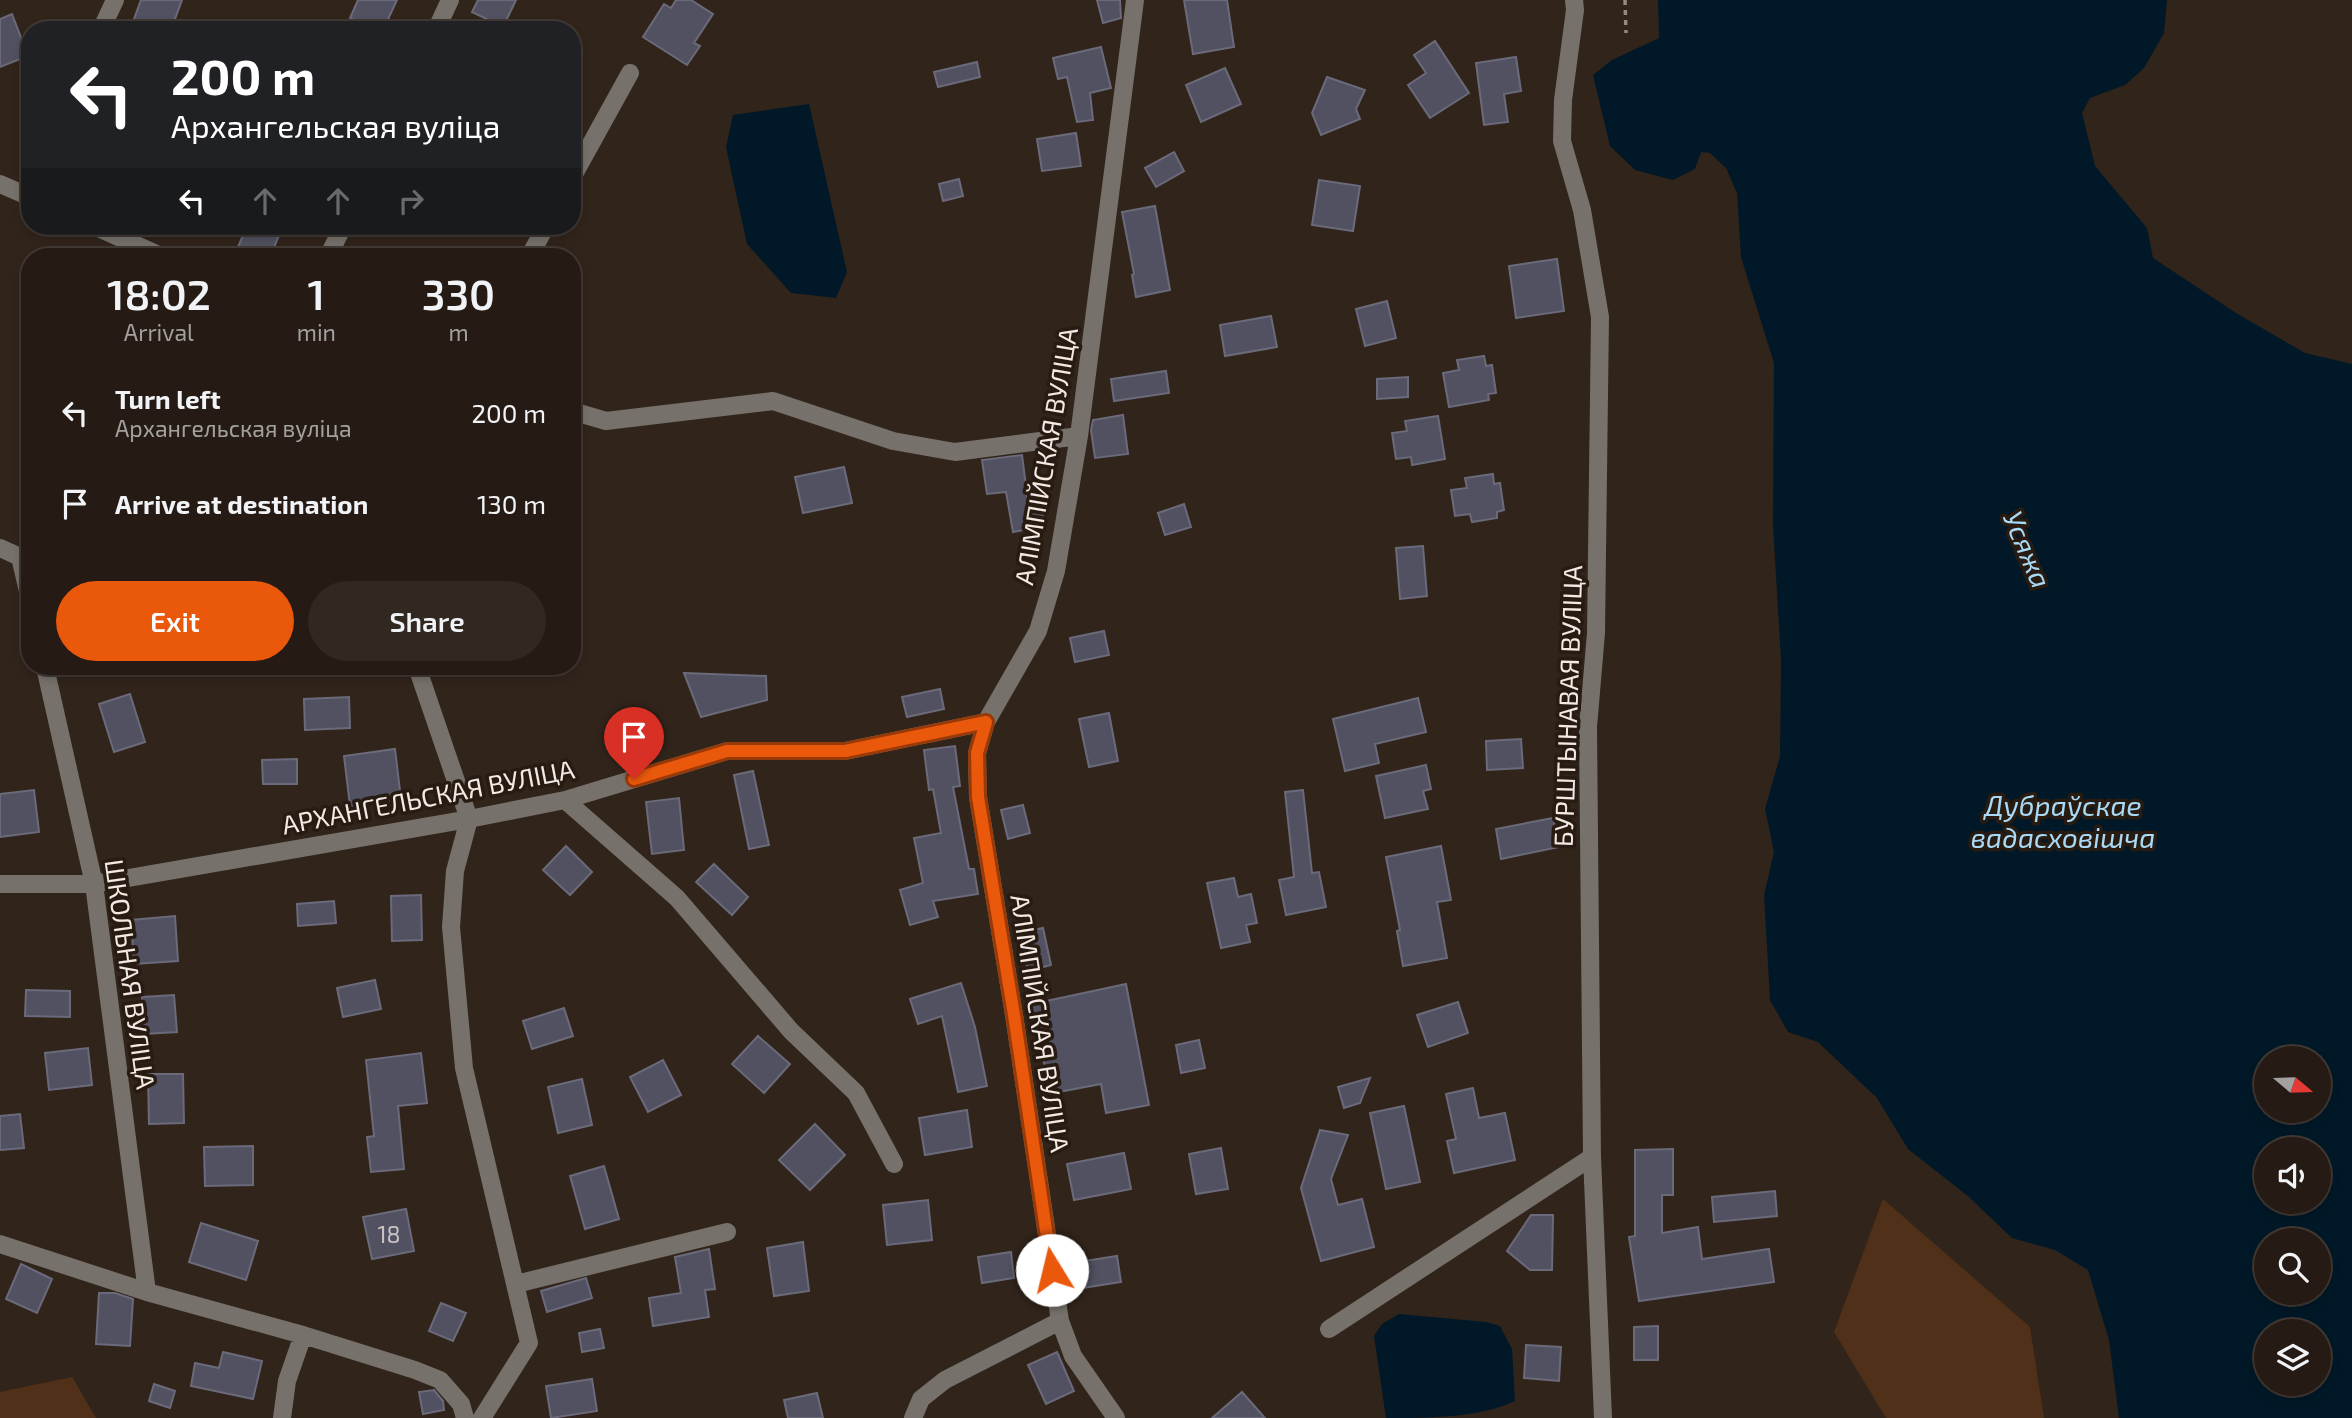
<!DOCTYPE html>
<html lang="en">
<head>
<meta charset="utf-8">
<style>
  body { margin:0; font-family:"Exo 2",sans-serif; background:#312822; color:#f1f3f6; height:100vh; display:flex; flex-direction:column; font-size:26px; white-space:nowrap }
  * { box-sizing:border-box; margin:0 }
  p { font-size:23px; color:#a3a1a0 }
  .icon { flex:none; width:38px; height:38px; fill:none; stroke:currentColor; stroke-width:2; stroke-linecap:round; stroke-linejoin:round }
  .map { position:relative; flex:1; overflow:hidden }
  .details { position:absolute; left:21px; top:248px; width:560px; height:427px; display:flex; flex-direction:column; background:#251b14; border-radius:28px; box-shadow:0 4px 10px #0003,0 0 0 2px #423934 }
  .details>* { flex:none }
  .guide { position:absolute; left:21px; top:21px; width:560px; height:214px; border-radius:28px; box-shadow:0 4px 10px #0003,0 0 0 2px #423934; background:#202124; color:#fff; overflow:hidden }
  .needle { width:46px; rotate:109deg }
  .buttons { position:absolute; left:2254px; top:1046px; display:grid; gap:14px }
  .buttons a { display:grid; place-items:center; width:77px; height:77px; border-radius:50%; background:#251b14; box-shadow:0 4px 10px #0003,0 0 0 2px #423934; font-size:35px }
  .pin { position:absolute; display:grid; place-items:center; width:60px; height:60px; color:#fff; margin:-72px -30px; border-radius:50% 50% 50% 0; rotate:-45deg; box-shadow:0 0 7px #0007 }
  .pin .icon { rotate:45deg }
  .me { position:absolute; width:77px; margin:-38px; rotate:351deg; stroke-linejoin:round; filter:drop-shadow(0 0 5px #0008) }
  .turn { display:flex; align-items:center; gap:24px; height:147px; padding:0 35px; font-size:32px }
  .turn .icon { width:91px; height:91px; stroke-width:2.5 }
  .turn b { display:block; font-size:49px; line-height:60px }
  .lanes { display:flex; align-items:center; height:66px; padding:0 35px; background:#0003; justify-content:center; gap:35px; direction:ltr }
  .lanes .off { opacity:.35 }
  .eta { display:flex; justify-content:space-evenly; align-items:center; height:119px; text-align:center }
  .eta b { font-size:42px; font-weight:600; line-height:49px }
  .action { display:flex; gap:14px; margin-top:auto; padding:14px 35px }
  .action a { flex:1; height:80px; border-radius:42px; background:#ea580c; color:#fff; font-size:28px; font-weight:600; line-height:80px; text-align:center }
  .action a+a { background:#312822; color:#f1f3f6 }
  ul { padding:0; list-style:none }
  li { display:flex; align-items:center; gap:21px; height:91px; padding:0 35px }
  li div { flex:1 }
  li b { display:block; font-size:26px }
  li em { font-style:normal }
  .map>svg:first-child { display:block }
  .green { fill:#503018 }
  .water { fill:#001827; fill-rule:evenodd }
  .building { fill:#525161; stroke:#6a6a7a; stroke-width:2 }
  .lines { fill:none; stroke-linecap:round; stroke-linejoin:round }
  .path { stroke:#958a82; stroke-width:3.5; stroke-dasharray:5 5; stroke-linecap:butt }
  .minor { stroke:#76716b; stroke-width:18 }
  .route-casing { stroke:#983908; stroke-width:18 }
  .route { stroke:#ea580c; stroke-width:12 }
  .labels { text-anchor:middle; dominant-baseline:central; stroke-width:7; stroke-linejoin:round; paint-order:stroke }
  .number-label { font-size:23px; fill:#cbc4c3 }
  .street-label { font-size:26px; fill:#f3eae4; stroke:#271b12 }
  .water-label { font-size:28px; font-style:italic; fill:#a8d9f5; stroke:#271b12 }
</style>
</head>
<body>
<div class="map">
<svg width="2352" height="1418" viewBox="0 0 2352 1418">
  <rect width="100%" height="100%" fill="#31241b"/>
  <!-- green -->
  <path class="green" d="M1883,1199L2030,1327L2044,1418H1886L1834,1332Z
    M72,1377L96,1418H0V1392Z"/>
  <!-- water -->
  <path class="water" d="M1658,0H2167L2164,33L2144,68L2125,85L2090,98L2082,113L2095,166L2147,228L2153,258L2236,313L2305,353L2352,364V1418H2119L2109,1340L2088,1270L2055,1250L2012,1238L1969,1197L1908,1149L1877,1098L1818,1042L1788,1032L1770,1000L1764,895L1774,852L1765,809L1780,756L1781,661L1773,524L1774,363L1741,257L1737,193L1726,168L1710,153L1701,152L1695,169L1673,180L1635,170L1610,146L1593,75L1612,60L1659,38ZM2266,1059H2319V1111H2266ZM2266,1150H2319V1202H2266ZM2266,1241H2319V1293H2266ZM2266,1332H2319V1384H2266Z
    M809,104L847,272L836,298L791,293L747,244L726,147L733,115Z
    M1399,1314L1486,1322L1500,1326L1512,1349L1515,1401C1479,1418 1427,1418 1386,1418L1374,1336L1382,1324Z"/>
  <!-- building -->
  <path class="building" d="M141,0H182L171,30H163L134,19Z
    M358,0H397L383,30H376L350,18Z
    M478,0H516L503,27L472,12Z
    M676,0H691L713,14L694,43L700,46L687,65L643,37L664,4L671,8Z
    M1097,0H1120L1121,18L1103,23Z
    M1184,0H1227L1234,47L1193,54Z
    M12,14L28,56L0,67V19Z
    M1435,41L1469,93L1430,118L1408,85L1426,73L1414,55Z
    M1101,47L1111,88L1090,93L1093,120L1077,122L1067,77L1058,79L1053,58Z
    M1516,57L1521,91L1504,94L1508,122L1484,125L1476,63Z
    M977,62L980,77L938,87L934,72Z
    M1225,68L1241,104L1201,122L1186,85Z
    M1327,77L1365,90L1356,109L1360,119L1321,135L1312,113Z
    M1076,133L1081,166L1042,171L1037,139Z
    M1174,152L1184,171L1156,187L1145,168Z
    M959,179L963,196L943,201L939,184Z
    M1319,180L1360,186L1353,231L1312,225Z
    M1155,206L1170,290L1136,297L1132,275L1134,274L1122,212Z
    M247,226H263L280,233L270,257H262L238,247Z
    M1557,259L1564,311L1516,318L1509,266Z
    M1387,301L1396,338L1365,346L1356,309Z
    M1271,316L1277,347L1225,356L1220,325Z
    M1484,356L1486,366L1492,365L1496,393L1488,394L1489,400L1449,407L1443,373L1459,370L1457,360Z
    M1166,371L1169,393L1114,401L1111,379Z
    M1408,377V397L1377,399V379Z
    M1123,415L1128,454L1095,458L1091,430L1093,420Z
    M1438,416L1445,459L1412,465L1411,457L1396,459L1392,433L1407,431L1405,421Z
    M1022,455L1028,502L1040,499L1044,526L1013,532L1006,492L987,494L982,460Z
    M844,467L852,503L803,513L795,477Z
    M1493,474L1494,484L1500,483L1504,510L1497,512V518L1472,522L1470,514L1455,516L1451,490L1467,488L1465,478Z
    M1184,504L1191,527L1165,535L1158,513Z
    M1423,546L1427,596L1400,599L1396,548Z
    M1104,631L1109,655L1075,662L1070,638Z
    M684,673L766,676L767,700L701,717Z
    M940,689L944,709L907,717L902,697Z
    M130,694L145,742L114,752L99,704Z
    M349,697L350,728L305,730L304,699Z
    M1418,698L1426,732L1375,744L1379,763L1345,771L1333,719Z
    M1109,713L1118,761L1089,767L1079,719Z
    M1521,739L1523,768L1487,770L1486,741Z
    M955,746L960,786L953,787L969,869H974L978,894L933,901L938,917L910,925L900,890L923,883L914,838L941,833L933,789L929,790L924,750Z
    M395,749L401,799L350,806L344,756Z
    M297,759V784H263L262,760Z
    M1426,765L1431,789L1423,791L1428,809L1385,818L1376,776Z
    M753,771L769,845L749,849L734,775Z
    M34,790L39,832L0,837V794Z
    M1303,790L1312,873L1319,872L1326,907L1286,915L1279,880L1294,877L1285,792Z
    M679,798L684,850L652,854L646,802Z
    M1023,805L1030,833L1008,839L1001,810Z
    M1553,818L1559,847L1501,859L1496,829Z
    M566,846L592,872L570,895L543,870Z
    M1441,846L1451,900L1437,902L1447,958L1403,966L1397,931L1400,930L1386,857Z
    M714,864L748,897L732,915L696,882Z
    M1234,878L1238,897L1251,894L1257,923L1246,925L1250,942L1221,948L1207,883Z
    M421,895L422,940L392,941L391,896Z
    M334,901L336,923L298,926L297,904Z
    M175,916L178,961L134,964L131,920Z
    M1043,928L1051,965L1028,971L1019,933Z
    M375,980L381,1009L343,1017L337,988Z
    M961,983L975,1027L987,1086L958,1092L942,1016L918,1024L910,999Z
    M1126,984L1149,1105L1106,1113L1101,1084L1048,1094L1044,1074L1046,1073L1032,1004Z
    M26,990L70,991V1017L25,1016Z
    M174,995L177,1032L144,1034L142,997Z
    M1458,1002L1468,1033L1428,1047L1417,1015Z
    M564,1008L573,1036L532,1049L523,1021Z
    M758,1036L790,1064L764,1093L732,1064Z
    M1199,1040L1205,1068L1181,1073L1176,1045Z
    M88,1048L92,1085L49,1090L45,1053Z
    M421,1053L427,1103L398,1106L404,1169L371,1172L367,1137L374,1136L366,1060Z
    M663,1060L681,1095L648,1112L630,1077Z
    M148,1074H183L184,1123L149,1124Z
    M1370,1078L1360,1103L1344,1108L1338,1087Z
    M582,1079L592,1125L558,1133L548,1087Z
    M1473,1088L1479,1118L1505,1113L1515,1160L1454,1173L1447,1141L1456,1139L1446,1094Z
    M1404,1106L1420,1182L1386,1189L1370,1113Z
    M967,1110L972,1147L925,1155L919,1118Z
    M20,1114L24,1148L0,1150V1116Z
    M815,1124L845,1155L810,1190L779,1160Z
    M1320,1130L1348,1135L1331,1179L1338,1205L1362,1199L1374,1247L1321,1261L1301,1188Z
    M253,1146V1185L205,1186L204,1147Z
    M1221,1148L1228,1189L1196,1194L1189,1154Z
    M1673,1149V1195H1662V1233L1698,1227L1702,1259L1769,1249L1774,1282L1639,1301L1629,1237L1635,1236V1150Z
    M1124,1153L1131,1189L1074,1200L1067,1164Z
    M604,1166L619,1219L585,1229L570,1176Z
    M1775,1191L1777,1216L1714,1222L1712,1197Z
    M928,1200L932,1240L887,1245L883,1205Z
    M406,1209L414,1251L372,1259L363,1217Z
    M1531,1215H1553L1552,1270H1530L1507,1251Z
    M201,1223L258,1241L246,1280L189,1262Z
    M803,1242L809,1291L774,1296L767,1248Z
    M709,1249L715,1289L705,1290L709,1317L653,1326L649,1298L681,1293L675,1257Z
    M1011,1252L1014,1278L982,1283L978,1257Z
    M1117,1256L1121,1282L1076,1289L1072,1263Z
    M21,1264L52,1279L37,1313L6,1299Z
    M586,1278L592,1298L547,1312L541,1291Z
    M99,1293H115L133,1299L130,1346L96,1344Z
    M441,1303L466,1313L453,1341L429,1331Z
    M1658,1326V1360H1634V1327Z
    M600,1329L604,1348L582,1352L579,1333Z
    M1526,1345L1561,1347L1559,1381L1524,1378Z
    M223,1352L262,1361L253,1399L191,1386L195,1363L219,1368Z
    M1057,1352L1074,1391L1046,1404L1028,1365Z
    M592,1379L597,1411L551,1418L546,1386Z
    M154,1384L175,1391L170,1408L149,1401Z
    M434,1390L443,1401L444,1410L423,1414L419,1392Z
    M1242,1392L1265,1418H1212Z
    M817,1393L823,1418H788L784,1400Z"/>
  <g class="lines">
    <!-- path -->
    <path class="path" d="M1625,0L1626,33"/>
    <!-- minor -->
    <path class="minor" d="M1574,0L1575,10L1563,100L1562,141L1582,210L1600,317L1596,633L1588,727L1592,1157L1603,1418
      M101,30L115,0
      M436,30L450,0
      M572,178L630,73
      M0,184L30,197
      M94,226L163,257
      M328,257L343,226
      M529,257L546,226
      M572,411L606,421L773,401L893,441L955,452L1079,436
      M0,548L20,557L30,600
      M45,667L94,884L147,1292
      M417,667L469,819L455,871L451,927L464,1068L529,1343L482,1418
      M565,800L677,898L791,1031L856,1093L894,1164
      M0,884H94L469,819L565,800L727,751H845L986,722
      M0,1244L147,1292L303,1335L415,1370L440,1380L461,1404L465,1418
      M520,1283L727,1232
      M1329,1329L1592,1157
      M282,1418L287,1381L303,1335
      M913,1418L921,1399L945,1380L1060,1321
      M1116,1418L1073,1356L1060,1321L1014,1015L978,797L977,753L986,722L1038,631L1056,571L1079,436L1135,0"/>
  </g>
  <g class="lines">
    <!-- route casing -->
    <g class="route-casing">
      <path id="route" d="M634,779L727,751H845L986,722L977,753L978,797L1014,1015L1052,1270"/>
    </g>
    <!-- route -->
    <use href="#route" class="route"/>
  </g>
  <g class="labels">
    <!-- number labels -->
    <g class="number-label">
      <text x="389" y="1234">18</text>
    </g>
    <!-- street labels -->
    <g class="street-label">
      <text transform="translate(1045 456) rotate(-80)">АЛІМПІЙСКАЯ ВУЛІЦА</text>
      <text transform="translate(1567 706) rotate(-88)">БУРШТЫНАВАЯ ВУЛІЦА</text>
      <text transform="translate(428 796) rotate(-11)">АРХАНГЕЛЬСКАЯ ВУЛІЦА</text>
      <text transform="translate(131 974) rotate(82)">ШКОЛЬНАЯ ВУЛІЦА</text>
      <text transform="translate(1041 1023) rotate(81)">АЛІМПІЙСКАЯ ВУЛІЦА</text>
    </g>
    <!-- water labels -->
    <g class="water-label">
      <text transform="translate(2028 549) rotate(67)">Усяжа</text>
      <text x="2063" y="805">Дубраўскае<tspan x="2063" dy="32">вадасховішча</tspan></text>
    </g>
  </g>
</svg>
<div class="buttons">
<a><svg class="needle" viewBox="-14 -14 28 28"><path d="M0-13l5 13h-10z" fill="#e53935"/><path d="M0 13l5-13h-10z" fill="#a3a1a0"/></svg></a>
<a><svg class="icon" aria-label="sound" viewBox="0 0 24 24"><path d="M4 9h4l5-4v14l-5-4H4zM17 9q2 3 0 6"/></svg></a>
<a><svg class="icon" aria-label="search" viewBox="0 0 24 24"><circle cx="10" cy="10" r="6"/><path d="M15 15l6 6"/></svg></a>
<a><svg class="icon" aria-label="layers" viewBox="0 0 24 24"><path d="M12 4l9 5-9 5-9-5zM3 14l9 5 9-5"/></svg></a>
</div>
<div class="pin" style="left:634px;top:779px;background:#d93025"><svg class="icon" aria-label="arrive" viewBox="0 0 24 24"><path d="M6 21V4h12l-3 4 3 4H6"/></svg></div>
<svg class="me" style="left:1052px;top:1270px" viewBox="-20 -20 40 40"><circle r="19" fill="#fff"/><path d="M0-13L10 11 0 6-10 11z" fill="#ea580c"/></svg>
<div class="guide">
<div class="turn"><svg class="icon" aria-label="left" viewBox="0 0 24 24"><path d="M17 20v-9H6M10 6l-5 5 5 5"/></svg><div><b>200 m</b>Архангельская вуліца</div></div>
<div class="lanes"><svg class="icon" aria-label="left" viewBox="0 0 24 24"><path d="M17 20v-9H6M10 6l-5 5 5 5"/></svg><svg class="icon off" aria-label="ahead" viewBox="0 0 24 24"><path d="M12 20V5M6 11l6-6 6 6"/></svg><svg class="icon off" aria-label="ahead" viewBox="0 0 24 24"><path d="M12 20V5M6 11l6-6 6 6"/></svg><svg class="icon off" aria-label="right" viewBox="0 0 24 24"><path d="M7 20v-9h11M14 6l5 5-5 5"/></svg></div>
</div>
<section class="details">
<div class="eta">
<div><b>18:02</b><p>Arrival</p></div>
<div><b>1</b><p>min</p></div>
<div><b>330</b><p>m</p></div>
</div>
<ul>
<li><svg class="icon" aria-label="left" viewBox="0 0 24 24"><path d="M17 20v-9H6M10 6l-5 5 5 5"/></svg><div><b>Turn left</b><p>Архангельская вуліца</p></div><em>200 m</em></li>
<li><svg class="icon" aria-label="arrive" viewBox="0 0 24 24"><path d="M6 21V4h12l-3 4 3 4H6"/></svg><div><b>Arrive at destination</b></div><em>130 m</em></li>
</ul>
<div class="action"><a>Exit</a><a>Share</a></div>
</section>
</div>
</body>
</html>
